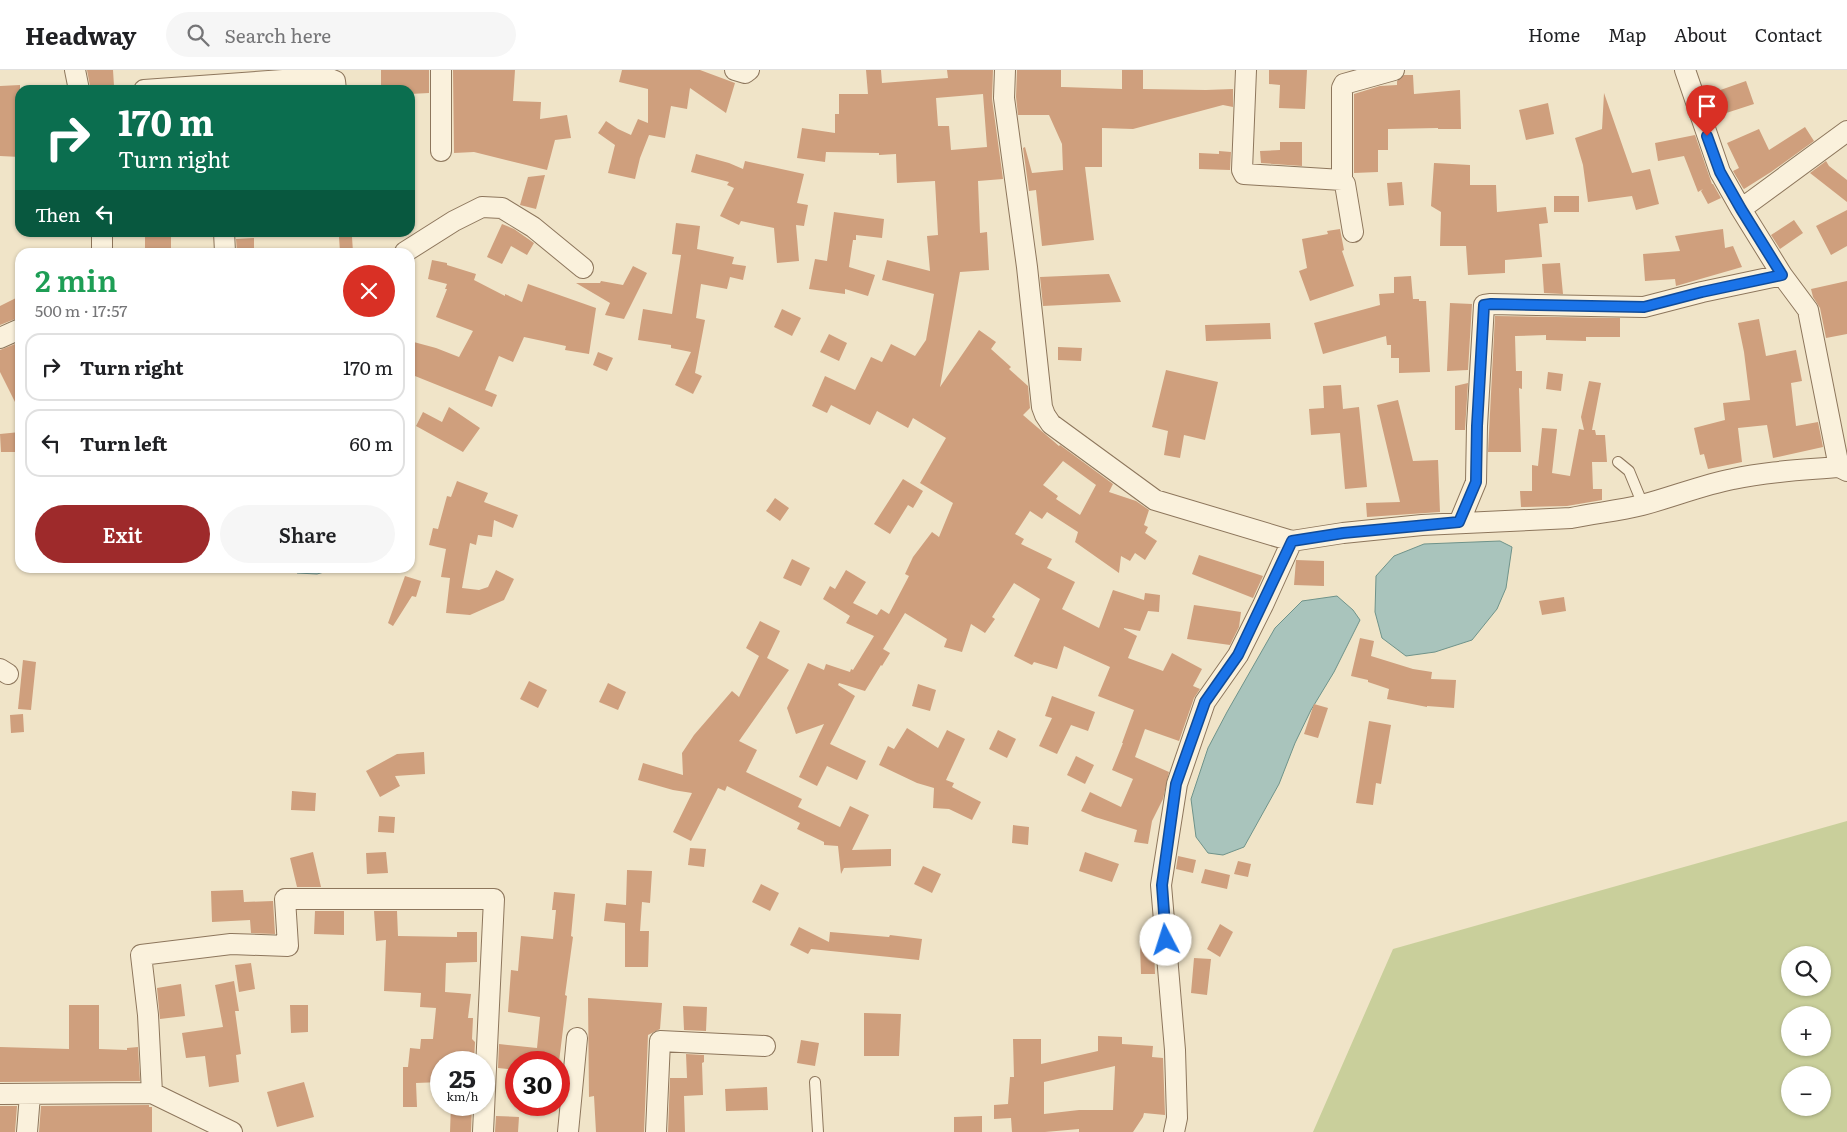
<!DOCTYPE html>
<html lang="en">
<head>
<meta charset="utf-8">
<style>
  body { margin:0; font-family:Literata,serif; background:#f6f6f6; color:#202124; height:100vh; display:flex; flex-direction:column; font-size:19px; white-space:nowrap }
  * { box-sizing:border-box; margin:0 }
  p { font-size:16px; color:#757577 }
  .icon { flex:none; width:28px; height:28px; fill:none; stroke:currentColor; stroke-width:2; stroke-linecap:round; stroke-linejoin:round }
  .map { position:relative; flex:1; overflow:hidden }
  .side { position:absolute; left:15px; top:178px; width:400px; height:325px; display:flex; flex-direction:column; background:#fff; border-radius:15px; box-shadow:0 1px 4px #0004 }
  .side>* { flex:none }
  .guide { position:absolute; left:15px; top:15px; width:400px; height:152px; border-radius:15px; box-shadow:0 1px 4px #0004; background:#0b6e4f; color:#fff; overflow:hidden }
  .tools { position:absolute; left:1781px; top:876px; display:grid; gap:10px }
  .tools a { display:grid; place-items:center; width:50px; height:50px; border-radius:50%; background:#fff; box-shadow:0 1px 4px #0004; font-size:25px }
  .speed { position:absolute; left:430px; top:981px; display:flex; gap:10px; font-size:25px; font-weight:700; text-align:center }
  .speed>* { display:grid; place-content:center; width:65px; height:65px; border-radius:50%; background:#fff; box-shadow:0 1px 4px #0004; line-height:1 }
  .speed small { font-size:12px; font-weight:400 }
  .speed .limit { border:8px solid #d22; background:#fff; color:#111 }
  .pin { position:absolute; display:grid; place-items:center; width:42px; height:42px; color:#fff; margin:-51px -21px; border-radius:50% 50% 50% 0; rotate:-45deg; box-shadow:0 0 5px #0007 }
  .pin .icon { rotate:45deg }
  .me { position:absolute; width:55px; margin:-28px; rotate:355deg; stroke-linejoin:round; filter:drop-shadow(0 0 4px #0008) }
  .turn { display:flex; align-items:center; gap:18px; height:105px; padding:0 20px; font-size:22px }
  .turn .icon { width:65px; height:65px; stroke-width:2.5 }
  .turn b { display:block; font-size:35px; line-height:42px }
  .then { display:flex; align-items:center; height:48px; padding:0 20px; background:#0003; gap:10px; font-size:19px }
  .round { display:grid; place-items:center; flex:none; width:52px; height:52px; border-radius:26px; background:#f6f6f6 }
  .summary { display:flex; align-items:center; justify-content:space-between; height:85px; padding:0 20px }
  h1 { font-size:30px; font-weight:600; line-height:38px; color:#1e9e55 }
  .button { display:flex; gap:10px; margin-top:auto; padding:10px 20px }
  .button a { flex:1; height:58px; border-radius:30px; background:#9e2a2b; color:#fff; font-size:20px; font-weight:600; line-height:58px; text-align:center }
  .button a+a { background:#f6f6f6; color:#202124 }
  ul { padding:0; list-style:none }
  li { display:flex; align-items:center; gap:15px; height:68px; margin:0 10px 8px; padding:0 10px; border:2px solid #e0e0e0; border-radius:15px }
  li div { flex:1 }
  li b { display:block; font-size:19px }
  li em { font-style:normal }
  header { display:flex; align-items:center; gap:30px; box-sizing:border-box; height:70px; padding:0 25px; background:#fff; border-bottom:1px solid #e0e0e0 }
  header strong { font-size:24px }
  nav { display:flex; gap:28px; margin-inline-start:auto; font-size:18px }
  .search { width:350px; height:45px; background:#f6f6f6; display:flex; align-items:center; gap:12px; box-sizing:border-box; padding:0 18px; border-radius:28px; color:#757577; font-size:19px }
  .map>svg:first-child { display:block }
  .green { fill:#c9cf9b; fill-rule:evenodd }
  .water { fill:#a9c4bc; stroke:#6f938a }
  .building { fill:#cf9f7d; fill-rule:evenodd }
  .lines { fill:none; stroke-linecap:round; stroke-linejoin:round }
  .lane-casing { stroke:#8d765c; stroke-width:12 }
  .street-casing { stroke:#8d765c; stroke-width:22 }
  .lane { stroke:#faf1dc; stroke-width:10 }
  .street { stroke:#faf1dc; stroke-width:20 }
  .route-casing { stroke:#114b97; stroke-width:12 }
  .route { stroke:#1a73e8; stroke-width:9 }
</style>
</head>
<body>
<header>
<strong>Headway</strong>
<div class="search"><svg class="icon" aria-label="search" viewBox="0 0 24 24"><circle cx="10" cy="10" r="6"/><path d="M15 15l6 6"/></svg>Search here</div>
<nav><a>Home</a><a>Map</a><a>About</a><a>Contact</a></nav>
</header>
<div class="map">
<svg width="1847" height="1062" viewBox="0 0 1847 1062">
  <rect width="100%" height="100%" fill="#f0e4c8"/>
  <!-- green -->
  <path class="green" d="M1847,751V1062H1313L1393,879ZM1790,885H1822V918H1790ZM1790,945H1822V978H1790ZM1790,1005H1822V1038H1790Z"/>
  <!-- water -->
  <path class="water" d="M1500,471L1512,477L1506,518L1497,539L1472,570L1435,582L1406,586L1382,568L1375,542L1376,506L1394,486L1424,474Z
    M294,498H338L317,504L297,503Z
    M1337,526L1353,540L1360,550L1334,602L1311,640L1295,673L1279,714L1244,777L1223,785L1208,783L1196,767L1191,729L1208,678L1227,642L1275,558L1302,531Z"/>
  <!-- building -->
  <path class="building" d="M87,0H113L114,16H90Z
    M381,0H429V23L410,24V20H381Z
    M453,0H515L513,31L541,32L540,49L567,45L571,68L555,70L547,100L474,82L454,83Z
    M622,0H700L735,13L726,43L690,18L687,39L671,36L665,68L649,65L640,88L635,109L608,103L615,75L598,63L606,51L618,59L631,65L638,49L648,53V19L619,12Z
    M866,0H881L882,13L948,8L947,0H993L992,29L1003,109L978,111L980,163L987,162L989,200L960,202L940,317L979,260L996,272L991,279L1011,297L1009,299L1028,316L1030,338L1023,345L1059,376L1060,375L1113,414L1109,422L1136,431L1149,440L1144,455L1148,457L1145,463L1157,471L1145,490L1135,483L1130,491L1121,486L1119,503L1075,472L1078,462L1047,442L1042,449L1030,441L1015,464L1024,469L1021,474L1052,489L1047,498L1075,512L1062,539L1099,558L1113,520L1144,530L1145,523L1160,525L1159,542L1148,541L1140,561L1124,558V559L1137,566L1128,588L1163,601L1172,583L1202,599L1193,616L1200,619L1194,628L1179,671L1145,659L1135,687L1169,702L1163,729L1152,751L1148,774L1134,772L1137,760L1095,747L1081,741L1090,722L1121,737L1133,709L1112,700L1123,673H1122L1134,640L1098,626L1110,597L1064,576L1057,599L1034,592L1032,595L1014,586L1040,529L1014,513L992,547L995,549L985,563L971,554L962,582L944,577L947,569L905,543L883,579L890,583L882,596L881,595L865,621L839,613L838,615L855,626L830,674L866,691L857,710L827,696L817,716L799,707L824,654L796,664L787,638L808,593L824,600L826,594L850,602L851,599L853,600L874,566L846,553L850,546L823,529L830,516L835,519L846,500L866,512L853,533L877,545L881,539L889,544L909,506L905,504L913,487L932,462L939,467L953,433L920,413L946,368L913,348L908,358L877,341L870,355L831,335L827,343L812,336L825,306L855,320L871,287L882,292L891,274L915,286L926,270L934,224L882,210L887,190L930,201L927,166L938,165L935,111L897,113L896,84L879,85V83L826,82L825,92L797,88L802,58L835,63V44H839V24H868ZM983,24L987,77L951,80L949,56H938L936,28ZM1063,391L1096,415L1080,445L1056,429L1058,426L1043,415Z
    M1017,0H1061V17H1063L1122,19V0H1143V19L1206,20L1233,19V37L1223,35L1133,59L1102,58V97H1085L1094,170L1042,176L1036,120L1029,121L1023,78L1025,77L1032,103L1063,100L1062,74L1049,45H1018L1016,27Z
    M1269,0H1307L1305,39L1279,38L1280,15L1269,14Z
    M1404,5H1413L1414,24L1460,20L1461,59H1438V58L1388,59V80H1378V102L1354,103V24L1380,16L1397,15V11Z
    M1746,11L1754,34L1717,46L1709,24Z
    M20,15V87L0,86V16Z
    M1604,23L1632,103L1650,99L1659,134L1636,140L1632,126L1588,132L1583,95L1575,68L1602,59Z
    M1548,33L1554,64L1526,70L1519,40Z
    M1805,57L1814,71L1771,102L1744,119L1743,118L1733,101L1739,98L1727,73L1759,59L1769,80Z
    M1695,65L1712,114H1713L1721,128L1708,134L1701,121L1703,119L1698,122L1684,86L1658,91L1655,73Z
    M1280,72H1302V96L1261,93L1260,81L1280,80Z
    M1219,81L1231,82L1230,100L1199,99V83L1219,84Z
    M696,84L729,93L743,99L745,91L804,104L797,133L808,135L804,156L796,155L799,191L777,193L774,158L741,151L739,155L720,146L734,118L727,115L729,112L691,102Z
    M1826,91L1829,96L1847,110V132L1810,103Z
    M1434,93L1470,95V115H1496L1497,142L1546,137L1548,153L1539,154L1542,187L1505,190V203L1468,205L1466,176H1440L1441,142L1431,136Z
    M545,105L536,139L520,135L528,107Z
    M1402,112L1404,135L1389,136L1387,113Z
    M1554,126H1579V142H1554Z
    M1847,140V176L1831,185L1816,156Z
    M834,142L884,149L882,168L856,165V170H853L849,197L875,205L868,226L845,219V224L809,219L815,189L827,191Z
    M1794,150L1803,163L1780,179L1771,165Z
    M676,153L700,156L697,179L734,187L732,194L746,196L743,210L730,207L727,219L701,214L696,248L705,250L695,303L702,306L693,324L675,315L691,282L671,278V275L638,270L643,239L672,244L681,185L672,184Z
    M502,154L514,159L534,173L527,185L511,176L502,194L487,187Z
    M1340,159L1344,180L1342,181L1354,216L1310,231L1299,201L1307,198L1302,169L1328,164L1327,161Z
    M1723,159L1725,178L1733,176L1742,197L1676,216L1675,209L1645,211L1643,184L1680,181L1675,166Z
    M145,162H171V182H145Z
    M339,167H352L353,182H340Z
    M254,168V182H237L236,169Z
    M432,190L447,193V195L476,204L474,210L505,226V224L522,232L528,214L596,238L589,284L565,280L566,276L524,267L513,292L499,286L485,320L497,325L492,337L410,304V271L436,278L459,287L473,261L436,247L447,219H445L447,214L428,209Z
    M1560,193L1563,224L1544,223L1542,194Z
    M633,196L647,203L624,249L605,245L610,233L576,213H600L601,211L623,215Z
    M1109,204L1121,232L1043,236L1040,207Z
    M1411,206L1413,229H1419V231H1426L1430,302L1399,303V288H1391V275H1387L1386,266L1323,284L1314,253L1380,235L1379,224L1394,223V207Z
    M1847,211V264L1826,268L1820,238L1813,227L1811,219Z
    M20,226V247L0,255V236Z
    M1450,233L1472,234L1468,300L1447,301Z
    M782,239L801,248L792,266L774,257Z
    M1495,246L1620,248V267H1586V271L1546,270V265L1515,266L1516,301H1522V319L1519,318L1521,382H1488Z
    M1759,249L1766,286L1796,280L1802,311L1791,313L1796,356L1818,352L1823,377L1773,388L1767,355L1738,358L1742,392L1708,399L1704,384L1700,385L1694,358L1725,350L1723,333L1750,330L1744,282L1738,253Z
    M1270,253L1271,269L1206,271L1205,255Z
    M829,264L847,273L839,291L820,282Z
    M20,272V342L0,302V280Z
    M1058,277L1082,278L1081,291L1058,290Z
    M598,282L613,288L607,301L593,295Z
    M1166,300L1218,312L1205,370L1184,365L1180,388L1164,385L1168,361L1152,357Z
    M1548,302L1563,304L1561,321L1546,319Z
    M1589,311L1601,313L1592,360H1595L1596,365H1605L1607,392H1592L1593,419H1602V430L1567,436L1521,437L1520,421H1532V395L1538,396L1542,358L1557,359L1552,403L1570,406L1579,359L1584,360L1581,347Z
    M1468,313L1465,360H1455V316Z
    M1341,315L1343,339L1359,337L1367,417L1345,419L1340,363L1311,365L1309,339L1324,338L1323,316Z
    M1398,330L1413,391L1438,390L1440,442L1367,447L1366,433L1400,432L1377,335Z
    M449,337L480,358L463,382L416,356L423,342L442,352Z
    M20,362V382H1L0,364Z
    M903,409L923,421L913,438L908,435L890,464L874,454Z
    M457,411L488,423L484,432L518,445L513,458L494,450L492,467L478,465L476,475L470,473L462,518L479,520L488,517L496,500L514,509L504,530L470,545L446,543L450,508L441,507L446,479L429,475L433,458L438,459L447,426L451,427Z
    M775,428L789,438L780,451L766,441Z
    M1199,485L1263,506L1253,528L1192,504Z
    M792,489L810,498L801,516L783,508Z
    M1296,490L1324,491V516L1294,515Z
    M405,506L421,511L416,527L412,526L393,556L388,553Z
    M1564,527L1566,541L1542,545L1539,531Z
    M1194,535L1241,542L1239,557L1230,575L1187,569Z
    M760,551L780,561L767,588L789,600L739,671L757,680L746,702L802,729L798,737L840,757L850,736L869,745L852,780L891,779V796L844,798L841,804L838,776L824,775V772L797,759L800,753L727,716L725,721L718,718L691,771L673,762L692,723L673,720L638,710L643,693L683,705L682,683L694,665L732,621L739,627L759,586L746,578Z
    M1360,568L1374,571L1371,586L1413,599L1432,602L1431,609L1456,610L1454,638L1427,636V637L1387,629L1389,619L1368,612V610L1351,606Z
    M23,590L36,592L31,640L18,639Z
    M529,611L547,620L538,638L520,629Z
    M608,613L626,622L618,640L599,632Z
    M918,614L936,620L930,641L912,636Z
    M1052,626L1095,642L1088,661L1071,655L1057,684L1039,676L1052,648L1045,646Z
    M1314,634L1328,638L1318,668L1304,664Z
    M23,644L24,662L11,663L10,645Z
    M1369,651L1391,655L1381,714L1376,713L1373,735L1356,733Z
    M907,658L938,678L947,660L965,669L946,710L954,713L952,717L981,732L972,750L949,739L933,738L934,718L917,713L879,695L888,676L894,679Z
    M998,660L1016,669L1007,688L989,679Z
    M424,682L425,704L395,706L400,716L380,727L366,701L397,684Z
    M1076,686L1094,695L1085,714L1067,705Z
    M292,721L316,723L315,741L291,740Z
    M379,746L395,747L394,763L378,762Z
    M1013,755L1029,757L1028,775L1012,773Z
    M690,778L706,779L704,797L688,795Z
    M313,782L321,817H297L290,788Z
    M386,782L388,803L367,804L366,783Z
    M1085,782L1119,794L1112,812L1079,801Z
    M1178,786L1196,790L1193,803L1176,799Z
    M1238,791L1251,794L1248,807L1234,804Z
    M923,796L941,804L932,823L914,814Z
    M1205,799L1230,805L1227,819L1201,813Z
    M627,800L652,801L650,833L642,832L640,861H649L648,897H625V853L604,851L606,833L626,835Z
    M761,814L779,823L770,841L752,832Z
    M243,820L244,832L273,831L275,864L251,863L250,850L212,852L211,821Z
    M554,822L575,824L571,866L573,867L565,925L567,926L559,992H516V1000L498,998L499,974L537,978L540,947L508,942L511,900L518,901L521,866L553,869L556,840H552Z
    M315,841H344V865L314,864Z
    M374,841H397L398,866L457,867V862H477V892L446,893L445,922L471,924L468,948H473L472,969L475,972L474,992H441V1012L416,1013L417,1037H403V997H408L410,978L420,979L421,969H433L436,938L420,937L421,923L384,921L386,870L376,871Z
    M1220,854L1233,862L1220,887L1207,879Z
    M799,857L829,872L830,862L889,867L890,865L922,869L919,890L811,879L808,884L790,875Z
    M1140,876H1154L1155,904H1141Z
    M1194,888L1211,889L1207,925L1191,923Z
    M251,893L255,919L239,922L235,895Z
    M234,911L239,941H235L241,984L236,985L239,1012L209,1017L205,986L186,988L182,963L223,957L215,915Z
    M181,914L185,946L160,949L157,918Z
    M588,928L662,933L660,959L648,965L644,1062H596L594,1026L589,1027Z
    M69,935H99V979L127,980V978L138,977L140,1011L0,1012V977L69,979Z
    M290,935H308V962L291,963Z
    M683,936L707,937L706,961L684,960Z
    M864,943L901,944L899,986H864Z
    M1098,966L1122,967V974L1153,976L1152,987L1163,988L1165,1045L1144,1043L1143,1047L1133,1062H1079V1059L1045,1062H1012L1011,1048L994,1049V1035L1008,1034L1010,1007H1014L1013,969H1041V994L1098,981ZM1115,996L1113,1040H1079L1044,1044V1012Z
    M801,970L819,973L815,996L797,993Z
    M686,984L704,985V992L702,993L703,1025L684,1026L685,1062H668L670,1008H687Z
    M304,1012L314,1047L277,1057L267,1022Z
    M767,1017L768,1040L726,1041L725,1019Z
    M149,1035V1037H152V1062H39L41,1036Z
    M451,1035H472L471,1062H450Z
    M0,1036H17L15,1062H0Z
    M496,1046L519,1047L518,1062H495Z
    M982,1046V1062H954V1047Z"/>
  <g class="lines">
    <!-- lane casing -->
    <g class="lane-casing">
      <path id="lane" d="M1618,392L1629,401L1643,435
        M815,1012L818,1062"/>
    </g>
    <!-- street casing -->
    <g class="street-casing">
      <path id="street" d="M75,0L79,20
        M735,0L745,3L749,0
        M1005,0L1004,28L1027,197L1042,337L1045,345L1051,354L1155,430L1292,471
        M1246,0L1242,100L1244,104L1342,110L1345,114L1353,162
        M1685,0L1720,102L1741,139
        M144,20L283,10L330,9L335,11L336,20
        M441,81V0
        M1342,110V18L1344,14L1394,0
        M102,162V182
        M224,162L225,182
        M405,182L454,151L482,137L502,138L533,157L583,198
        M0,268L20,259
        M1839,397L1808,240L1782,205L1741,139L1847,61
        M1459,453L1476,412L1477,356L1484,235L1491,234L1644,237L1702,222L1782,205
        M0,599L8,604
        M152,1023L148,945L141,885L231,874L288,876L285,829H494L483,1062
        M0,1024L152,1023L232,1062
        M27,1062L30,1025
        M568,1062L577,968
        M656,1062L660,971L765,976
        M1174,1062L1177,1048L1175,980L1161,815L1177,714L1205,632L1238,585L1263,535L1292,471L1343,463L1422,455L1571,448C1594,443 1618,441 1642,435C1673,427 1702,415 1733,409C1768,401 1804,400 1839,397L1847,401"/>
    </g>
    <!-- lane -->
    <use href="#lane" class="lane"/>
    <!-- street -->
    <use href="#street" class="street"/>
  </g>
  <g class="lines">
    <!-- route casing -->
    <g class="route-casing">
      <path id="route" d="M1166,870L1162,815L1176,714L1205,632L1238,585L1292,471L1343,463L1459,452L1476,412L1477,356L1484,235L1491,234L1644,237L1702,222L1782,205L1741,139L1720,102L1707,66"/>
    </g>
    <!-- route -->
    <use href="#route" class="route"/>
  </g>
</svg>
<div class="tools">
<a><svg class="icon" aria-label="search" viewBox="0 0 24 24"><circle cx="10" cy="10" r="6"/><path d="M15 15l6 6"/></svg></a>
<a>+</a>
<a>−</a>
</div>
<div class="speed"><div>25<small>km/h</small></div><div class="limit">30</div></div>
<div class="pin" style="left:1707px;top:66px;background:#d93025"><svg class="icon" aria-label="arrive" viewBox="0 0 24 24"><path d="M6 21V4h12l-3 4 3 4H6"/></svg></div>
<svg class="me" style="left:1166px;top:870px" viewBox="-20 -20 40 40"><circle r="19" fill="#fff"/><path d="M0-13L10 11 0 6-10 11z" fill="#1a73e8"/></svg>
<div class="guide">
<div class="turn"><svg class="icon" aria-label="right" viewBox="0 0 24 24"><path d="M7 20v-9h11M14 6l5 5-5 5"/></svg><div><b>170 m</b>Turn right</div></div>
<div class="then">Then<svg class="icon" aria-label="left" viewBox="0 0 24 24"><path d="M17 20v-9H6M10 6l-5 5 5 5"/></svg></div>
</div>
<section class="side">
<div class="summary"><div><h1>2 min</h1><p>500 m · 17:57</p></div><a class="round" style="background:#d93025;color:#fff"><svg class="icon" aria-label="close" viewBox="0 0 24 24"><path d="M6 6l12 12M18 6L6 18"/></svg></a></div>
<ul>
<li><svg class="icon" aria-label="right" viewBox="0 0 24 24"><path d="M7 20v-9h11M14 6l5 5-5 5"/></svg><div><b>Turn right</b></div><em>170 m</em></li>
<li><svg class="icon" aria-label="left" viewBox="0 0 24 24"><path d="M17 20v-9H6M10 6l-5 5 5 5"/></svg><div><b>Turn left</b></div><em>60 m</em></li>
</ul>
<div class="button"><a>Exit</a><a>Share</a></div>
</section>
</div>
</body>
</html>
